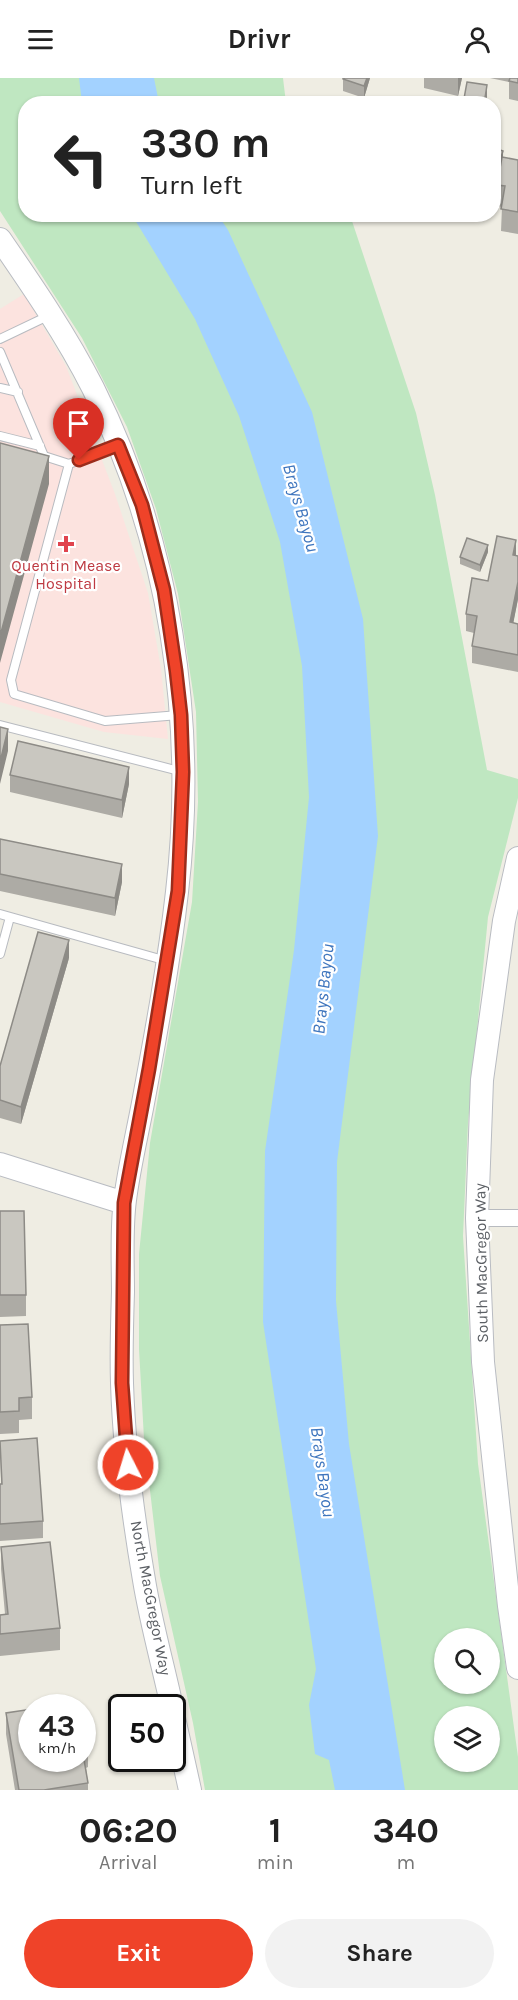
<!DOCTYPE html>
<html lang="en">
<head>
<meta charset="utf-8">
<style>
  body { margin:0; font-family:Karla,sans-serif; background:#f2f2f2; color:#222; height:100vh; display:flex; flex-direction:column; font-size:22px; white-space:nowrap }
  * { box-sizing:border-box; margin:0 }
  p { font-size:20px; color:#767676 }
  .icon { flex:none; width:33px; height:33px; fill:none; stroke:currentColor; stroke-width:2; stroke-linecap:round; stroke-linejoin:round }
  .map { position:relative; height:1712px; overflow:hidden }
  .sheet { display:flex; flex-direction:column; background:#fff; flex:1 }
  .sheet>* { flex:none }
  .banner { position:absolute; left:18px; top:18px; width:483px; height:126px; border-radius:24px; box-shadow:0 2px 4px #0004; background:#fff; color:#222; overflow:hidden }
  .controls { position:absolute; left:434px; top:1550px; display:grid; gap:12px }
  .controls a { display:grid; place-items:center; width:66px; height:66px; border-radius:50%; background:#fff; box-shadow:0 2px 4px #0004; font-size:30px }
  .speed { position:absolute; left:18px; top:1616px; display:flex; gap:12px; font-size:30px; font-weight:700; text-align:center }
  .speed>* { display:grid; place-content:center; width:78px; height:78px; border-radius:50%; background:#fff; box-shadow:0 2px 4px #0004; line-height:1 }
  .speed small { font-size:15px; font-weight:400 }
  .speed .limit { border:3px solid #111; border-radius:9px; background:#fff; color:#111 }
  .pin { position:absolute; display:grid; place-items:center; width:51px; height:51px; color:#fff; margin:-62px -26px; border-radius:50% 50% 50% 0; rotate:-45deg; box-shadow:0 0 6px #0007 }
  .pin .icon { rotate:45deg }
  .me { position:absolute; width:66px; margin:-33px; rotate:355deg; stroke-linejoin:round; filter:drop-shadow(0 0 4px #0008) }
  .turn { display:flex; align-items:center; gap:21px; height:126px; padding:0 24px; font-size:27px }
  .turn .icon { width:78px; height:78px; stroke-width:2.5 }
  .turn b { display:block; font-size:42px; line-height:51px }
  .eta { display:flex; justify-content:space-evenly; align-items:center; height:102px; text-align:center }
  .eta b { font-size:36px; font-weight:700; line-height:42px }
  .primary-button { display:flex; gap:12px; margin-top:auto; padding:12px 24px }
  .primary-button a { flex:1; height:69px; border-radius:36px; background:#ef4329; color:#fff; font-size:24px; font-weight:700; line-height:69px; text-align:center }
  .primary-button a+a { background:#f2f2f2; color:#222 }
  header { display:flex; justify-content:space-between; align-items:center; height:78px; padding:0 24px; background:#fff; font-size:27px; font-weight:700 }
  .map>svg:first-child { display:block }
  .medical { fill:#fce3df }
  .green { fill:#bfe7c1; fill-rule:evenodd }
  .water { fill:#a3d2ff }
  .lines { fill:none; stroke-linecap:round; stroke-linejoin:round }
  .lane-casing { stroke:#b8bbc0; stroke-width:10 }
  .street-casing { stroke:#b8bbc0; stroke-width:18 }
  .secondary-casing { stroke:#b9bcc2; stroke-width:24 }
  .lane { stroke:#fff; stroke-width:8 }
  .street { stroke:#fff; stroke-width:16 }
  .secondary { stroke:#fff; stroke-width:22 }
  .wall { fill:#adaba5 }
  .shaded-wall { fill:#8d8b86 }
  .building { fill:#c9c7c0; stroke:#8d8b86; stroke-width:1.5 }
  .route-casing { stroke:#9b2c1b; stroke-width:15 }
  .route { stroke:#ef4329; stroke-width:10 }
  .health-dot { fill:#e0444e; stroke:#fff; stroke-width:2 }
  .labels { text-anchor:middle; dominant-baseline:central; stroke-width:4.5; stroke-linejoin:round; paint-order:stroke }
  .health-label { font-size:16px; fill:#be3a42; stroke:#fff }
  .street-label { font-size:16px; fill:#5b5f64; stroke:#fff }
  .water-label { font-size:18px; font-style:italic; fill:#3f76be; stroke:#fff }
</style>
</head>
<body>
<header><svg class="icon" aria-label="menu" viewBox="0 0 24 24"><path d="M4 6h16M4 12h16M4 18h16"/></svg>Drivr<svg class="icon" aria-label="person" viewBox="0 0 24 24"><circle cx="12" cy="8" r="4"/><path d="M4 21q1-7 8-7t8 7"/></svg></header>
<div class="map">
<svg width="518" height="1712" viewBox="0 0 518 1712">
  <rect width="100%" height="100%" fill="#efede3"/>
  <!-- medical -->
  <path class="medical" d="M24,216L66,288L115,416L148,515L161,591L168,661L104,654L0,624V231Z"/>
  <!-- green -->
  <path class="green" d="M0,0H283L286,25L26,26V136L350,137L416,335L435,417L487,692L518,701V720L488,839L468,1045L463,1158L478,1386L518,1679V1712H205L193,1645L160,1498L144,1361L139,1271V1176L150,1065L192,824L198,724L196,634L178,516L156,431L127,349L82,260L0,133ZM444,1560H489V1605H444ZM444,1638H489V1683H444Z"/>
  <!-- water -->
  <path class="water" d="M79,0H154L159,25H82Z
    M132,137H218L228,152L312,334L363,541L378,758L337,1084L336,1223L349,1366L405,1712H335L329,1682L315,1676L309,1627L316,1591L263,1244L265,1073L294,872L309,719L302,588L280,464L239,338L195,241Z"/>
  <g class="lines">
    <!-- lane casing -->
    <g class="lane-casing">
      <path id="lane" d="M0,261L48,238
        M0,274L44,378L69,386L118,367
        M0,310L18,314
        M0,358L40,368
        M69,386L11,602L14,616L105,643L179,637
        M0,647L183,694
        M0,836L167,883
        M0,876L10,839"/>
    </g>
    <!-- street casing -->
    <g class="street-casing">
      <path id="street" d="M477,1140H518"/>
    </g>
    <!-- secondary casing -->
    <g class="secondary-casing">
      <path id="secondary" d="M0,161C33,209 66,257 93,310C170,464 197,643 177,814C169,885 156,955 143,1025C137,1057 129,1090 125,1122C121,1152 123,1184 123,1214C122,1244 121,1275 122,1305C124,1371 133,1438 144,1502C151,1545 163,1587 172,1629
        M518,780L504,843L482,1002L477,1140L483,1284L509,1528L518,1590
        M0,1086L124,1125
        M172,1631L190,1712"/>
    </g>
    <!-- lane -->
    <use href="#lane" class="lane"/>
    <!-- street -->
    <use href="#street" class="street"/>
    <!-- secondary -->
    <use href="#secondary" class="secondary"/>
  </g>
  <!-- wall -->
  <path class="wall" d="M343,0H370L364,20L343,13Z
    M424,0H462L458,18L424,10Z
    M490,0H518V23L509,21V4Z
    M494,70L503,79L518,82V156L501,153L502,129L497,128V107L501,85L498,95L494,94Z
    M488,474L480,494L460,486V479Z
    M516,478L518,521L513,545L518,546V594L472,585V568L474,555L466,553V536Z
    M10,697L129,706L122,740L10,714Z
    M0,761L122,804L115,838L0,813Z
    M69,880L21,1046L0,1040V988Z
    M0,1133L26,1217V1238L0,1239Z
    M0,1247L32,1319V1341L19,1342V1355L0,1356Z
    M0,1363L43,1443V1460L0,1463V1406H1Z
    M1,1469L60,1550V1572L0,1578V1537L5,1536L1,1491Z
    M6,1635L32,1680L82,1642L88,1668V1689L86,1690L88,1705V1712H15L6,1656Z"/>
  <!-- shaded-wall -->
  <path class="shaded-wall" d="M367,0H370L364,20V8Z
    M458,0H462L458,18Z
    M487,7V19L486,26H484Z
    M503,73V79L498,95V89Z
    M49,378V406L0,585V558Z
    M516,462V479L513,477Z
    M488,467V474L480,494V487Z
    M518,504V521L510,562V544Z
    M8,651V673L0,706V684Z
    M129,689V706L122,740V722Z
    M122,786V804L115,838V820Z
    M69,862V880L21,1046V1029Z"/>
  <!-- building -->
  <path class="building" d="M343,0H367L364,8L343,1Z
    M510,0H518V5L509,3Z
    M467,4L487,7L484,26H463Z
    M494,70L503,73L498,89L494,88Z
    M502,79L518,82V134L501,131L505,108L497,107Z
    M0,365L49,378L0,558Z
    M497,458L516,462L513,477L518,478V504L510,544L518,546V577L472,568L477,538L466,536L472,500L488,503Z
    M467,460L488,467L480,487L460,479Z
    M0,649L8,651L0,684Z
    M18,663L129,689L122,722L10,697Z
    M0,761L122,786L115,820L0,796Z
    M38,854L69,862L21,1029L0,1022V988Z
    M0,1133H24L26,1217H0Z
    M28,1246L32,1319L19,1320V1333L0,1334V1247Z
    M37,1360L43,1443L0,1446V1406H2L0,1363Z
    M50,1464L60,1550L0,1556V1537L8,1536L1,1469Z
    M70,1624V1629H41Z
    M32,1631V1680H82V1670L88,1705L44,1712H19L6,1635Z
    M82,1642H84L88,1668H82Z"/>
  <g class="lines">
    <!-- route casing -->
    <g class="route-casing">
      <path id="route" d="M79,382L118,367L142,427L164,512L176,593L181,637L183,694L178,813L149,991L124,1125L122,1305L128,1387"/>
    </g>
    <!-- route -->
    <use href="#route" class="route"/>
  </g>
  <!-- markers -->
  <path class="health-dot" d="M63 457h6v6h6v6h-6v6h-6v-6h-6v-6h6z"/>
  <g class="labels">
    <!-- health labels -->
    <g class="health-label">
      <text x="66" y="487">Quentin Mease<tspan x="66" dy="18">Hospital</tspan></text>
    </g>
    <!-- street labels -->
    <g class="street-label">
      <text transform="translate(481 1185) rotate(-91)">South MacGregor Way</text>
      <text transform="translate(151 1520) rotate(79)">North MacGregor Way</text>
    </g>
    <!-- water labels -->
    <g class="water-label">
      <text transform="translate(301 430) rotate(74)">Brays Bayou</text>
      <text transform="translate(323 911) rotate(-84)">Brays Bayou</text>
      <text transform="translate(323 1394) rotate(82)">Brays Bayou</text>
    </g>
  </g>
</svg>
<div class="controls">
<a><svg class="icon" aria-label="search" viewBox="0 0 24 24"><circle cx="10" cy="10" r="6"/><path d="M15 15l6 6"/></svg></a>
<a><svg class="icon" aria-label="layers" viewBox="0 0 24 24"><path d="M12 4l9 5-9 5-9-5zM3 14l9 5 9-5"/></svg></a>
</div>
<div class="speed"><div>43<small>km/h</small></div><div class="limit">50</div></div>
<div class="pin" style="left:79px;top:382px;background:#d93025"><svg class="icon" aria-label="arrive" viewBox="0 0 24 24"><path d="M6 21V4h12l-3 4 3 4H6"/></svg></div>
<svg class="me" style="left:128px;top:1387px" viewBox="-20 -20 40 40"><circle r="17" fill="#ef4329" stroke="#fff" stroke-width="3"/><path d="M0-11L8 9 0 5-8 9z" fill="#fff"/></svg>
<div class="banner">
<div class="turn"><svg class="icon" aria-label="left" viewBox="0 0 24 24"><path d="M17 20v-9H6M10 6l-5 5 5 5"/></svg><div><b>330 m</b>Turn left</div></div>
</div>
</div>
<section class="sheet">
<div class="eta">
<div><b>06:20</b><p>Arrival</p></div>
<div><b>1</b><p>min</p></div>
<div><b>340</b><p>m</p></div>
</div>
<div class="primary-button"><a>Exit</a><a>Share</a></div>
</section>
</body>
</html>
